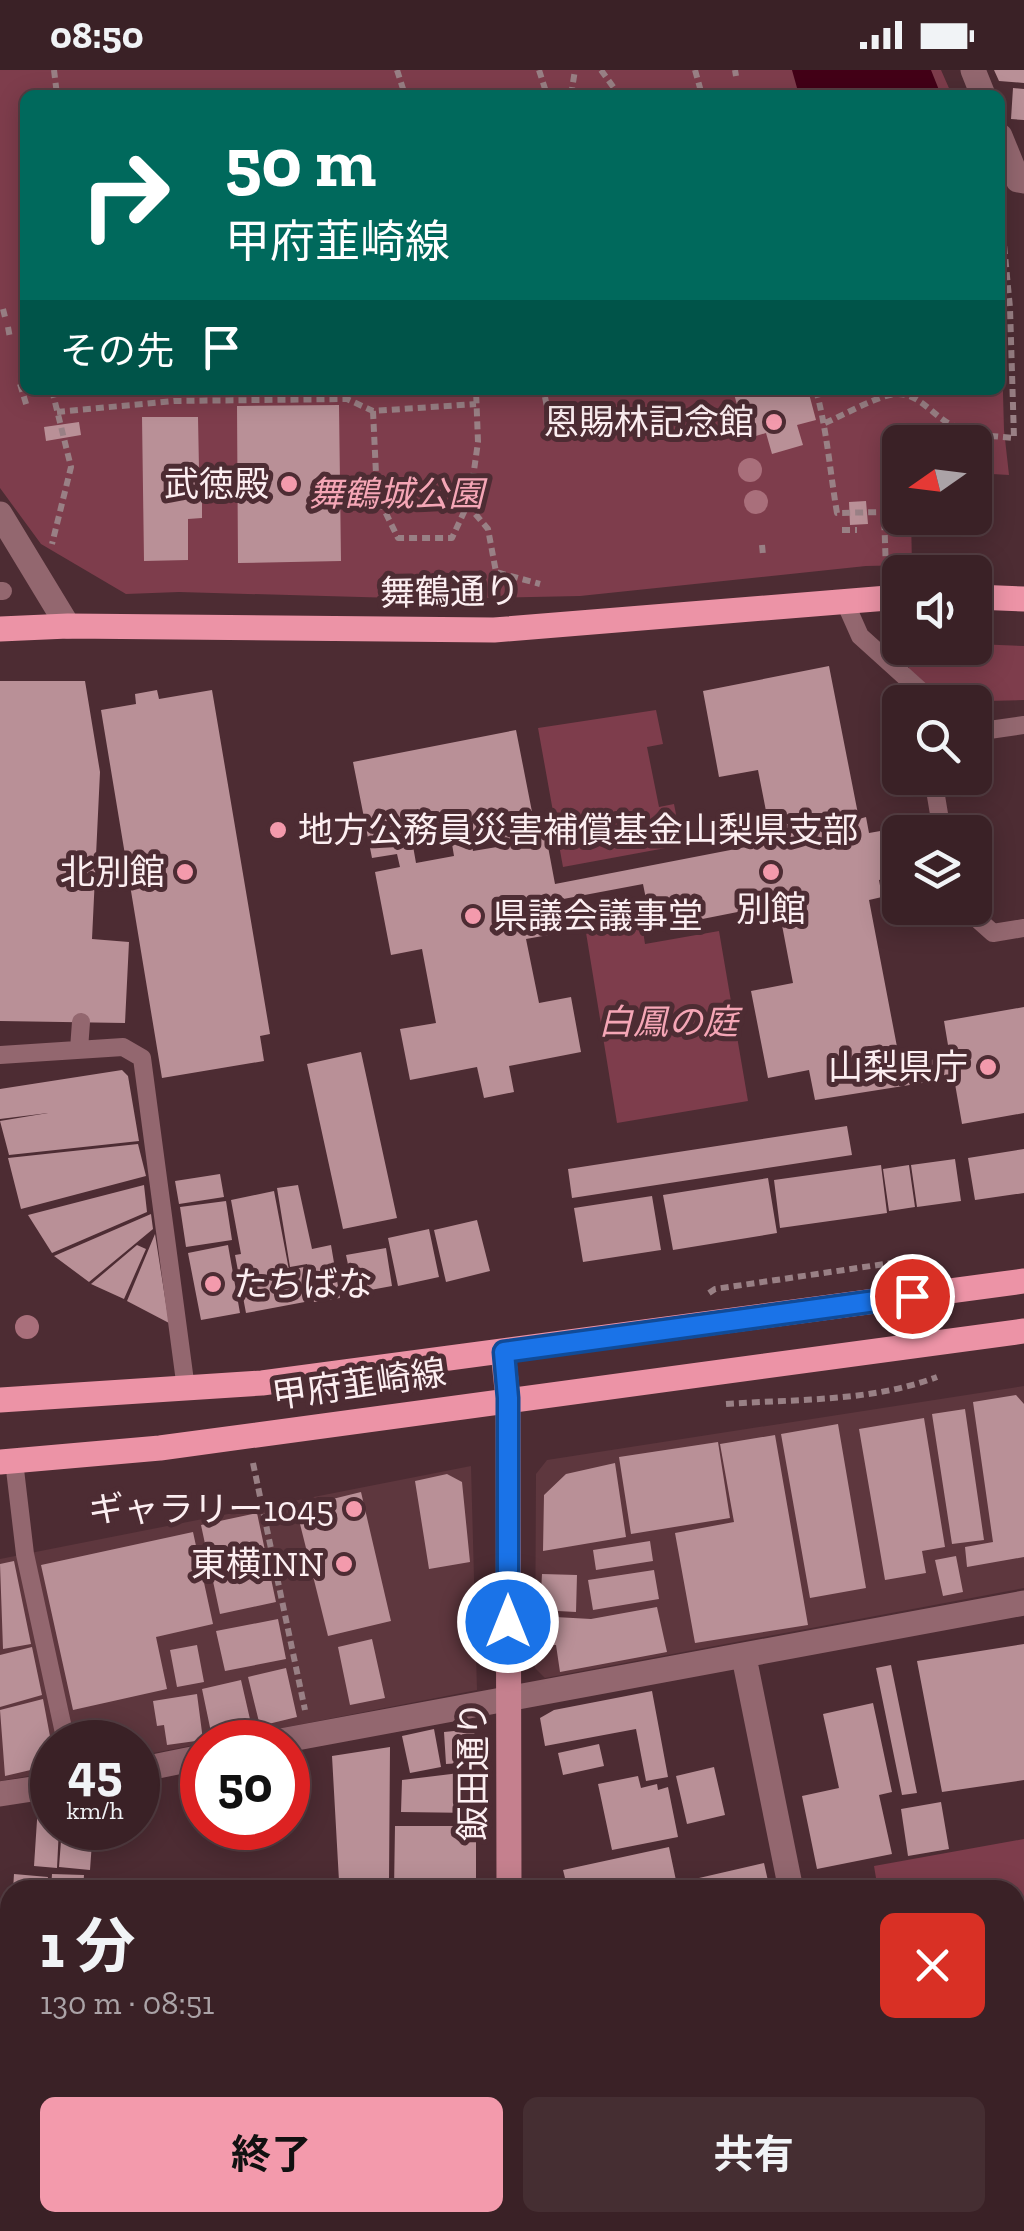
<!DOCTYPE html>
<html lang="ja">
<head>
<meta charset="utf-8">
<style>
  body { margin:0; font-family:"Zilla Slab","Noto Sans JP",serif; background:#452e32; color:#f1f3f6; height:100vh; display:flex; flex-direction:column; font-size:38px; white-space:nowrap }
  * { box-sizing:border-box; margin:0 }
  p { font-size:32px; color:#aba3a7 }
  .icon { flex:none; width:55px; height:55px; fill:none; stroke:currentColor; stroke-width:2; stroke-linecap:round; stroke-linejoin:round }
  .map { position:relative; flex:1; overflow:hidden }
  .drawer { position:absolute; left:0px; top:1810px; width:1025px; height:352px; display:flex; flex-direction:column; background:#3a2126; border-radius:30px 30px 0 0; box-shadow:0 5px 25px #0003,0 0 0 2px #543e43 }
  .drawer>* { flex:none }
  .hud { position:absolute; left:20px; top:20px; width:985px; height:305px; border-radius:15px; box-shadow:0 5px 25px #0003,0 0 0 2px #543e43; background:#00695c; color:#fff; overflow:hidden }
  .needle { width:65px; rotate:256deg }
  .tools { position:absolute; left:882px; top:355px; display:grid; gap:20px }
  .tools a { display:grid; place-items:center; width:110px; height:110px; border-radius:15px; background:#3a2126; box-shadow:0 5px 25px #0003,0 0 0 2px #543e43; font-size:50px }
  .speed { position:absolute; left:30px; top:1650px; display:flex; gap:20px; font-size:50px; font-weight:700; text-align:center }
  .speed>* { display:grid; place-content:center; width:130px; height:130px; border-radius:50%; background:#3a2126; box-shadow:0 5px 25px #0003,0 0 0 2px #543e43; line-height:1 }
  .speed small { font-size:25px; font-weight:400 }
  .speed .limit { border:15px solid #d22; background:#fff; color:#111 }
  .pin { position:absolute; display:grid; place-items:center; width:85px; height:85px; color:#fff; margin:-42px; border:5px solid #fff; border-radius:50%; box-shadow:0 2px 10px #0007 }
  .me { position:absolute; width:110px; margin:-55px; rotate:0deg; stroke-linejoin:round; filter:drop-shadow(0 0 8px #0008) }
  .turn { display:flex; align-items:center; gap:35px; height:210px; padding:0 40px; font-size:45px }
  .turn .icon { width:130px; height:130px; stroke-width:2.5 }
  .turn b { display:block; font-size:70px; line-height:85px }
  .then { display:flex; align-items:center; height:95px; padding:0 40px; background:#0003; gap:20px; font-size:38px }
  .round { display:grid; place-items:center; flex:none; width:105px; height:105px; border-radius:15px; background:#452e32 }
  .summary { display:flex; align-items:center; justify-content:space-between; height:170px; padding:0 40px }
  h1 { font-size:60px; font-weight:700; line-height:75px }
  .primary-button { display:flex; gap:20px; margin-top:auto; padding:20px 40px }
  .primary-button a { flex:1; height:115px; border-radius:15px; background:#f39aac; color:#111; font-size:40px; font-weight:700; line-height:115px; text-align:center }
  .primary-button a+a { background:#452e32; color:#f1f3f6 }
  .status { display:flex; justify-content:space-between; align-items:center; height:70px; padding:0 50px; background:#3a2126; direction:ltr }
  .status svg { height:28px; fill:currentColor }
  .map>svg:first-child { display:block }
  .built { fill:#5e373e }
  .green { fill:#7e3d4c }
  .water { fill:#430017 }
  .building { fill:#b99097; fill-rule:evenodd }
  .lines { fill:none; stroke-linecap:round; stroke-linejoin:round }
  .path { stroke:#998085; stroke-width:6; stroke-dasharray:8 5; stroke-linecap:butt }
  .lane { stroke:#93676f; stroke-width:18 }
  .street { stroke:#93676f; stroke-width:25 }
  .secondary { stroke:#c5808e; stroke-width:25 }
  .primary { stroke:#ec93a6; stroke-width:25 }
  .tree { fill:#a96f7b }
  .route-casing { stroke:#114b97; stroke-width:25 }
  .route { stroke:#1a73e8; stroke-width:18 }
  .poi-dot { fill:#f39aac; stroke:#4d2c33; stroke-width:4 }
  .labels { text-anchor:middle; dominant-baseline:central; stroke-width:10; stroke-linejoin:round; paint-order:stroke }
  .poi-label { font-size:35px; fill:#fceef1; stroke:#4d2c33; text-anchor:end }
  .park-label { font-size:35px; font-style:italic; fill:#f5a6b6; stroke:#4d2c33 }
  .street-label { font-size:35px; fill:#fceef1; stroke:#4d2c33 }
</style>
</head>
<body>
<div class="status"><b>08:50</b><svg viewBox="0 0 49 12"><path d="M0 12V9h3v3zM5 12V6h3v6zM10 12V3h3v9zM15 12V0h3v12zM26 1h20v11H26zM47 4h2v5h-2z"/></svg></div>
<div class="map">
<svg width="1024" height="2161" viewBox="0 0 1024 2161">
  <rect width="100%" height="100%" fill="#4d2c33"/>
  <!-- built -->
  <path class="built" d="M1024,1316V1518L545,1608L535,1598L536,1404L547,1390Z
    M471,1396L477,1620L138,1686V1672H52V1702L0,1711V1489Z"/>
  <!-- green -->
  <path class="green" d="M0,0H941L952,25H25V320H1000V214L1004,360L1009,405L975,403V372H900V448H911L912,495L866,496L580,526L432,529L179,522L126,524L41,474L0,418Z
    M975,574L1024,576V630L942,632C919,613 902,610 911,578H975Z
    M656,640L663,674L647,677L659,737L674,734L682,775L563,797L538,658Z
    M638,828L645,874L719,861L748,1031L617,1053L582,838Z
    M1024,1769V1934H1015V1820H845L877,1814L874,1796Z"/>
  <!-- water -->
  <path class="water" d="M792,0H931L941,25H799Z"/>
  <!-- building -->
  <path class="building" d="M994,0H1024V13L999,11Z
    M1013,18L1024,19V50L1011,49Z
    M733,320H808L816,350L797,355L803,375L772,384L766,363L746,369Z
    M339,335L341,491L238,493L237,336Z
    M142,347H198L199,399L232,398V420L202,421V448L188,449V490L144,491Z
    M79,352L81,365L46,371L44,357Z
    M866,431L868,454L850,455L849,432Z
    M829,596L859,749L866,747L869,763L903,757L904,762H900V806L879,810L882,827L869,830L898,982L829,996L831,1005L950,987L944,951L1024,937V1043L962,1054L954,1008L815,1030L809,1000L768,1008L751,921L793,913L778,834L652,859L643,814L558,830L565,862L526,869L539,933L571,927L581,982L509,996L514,1022L484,1028L477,997L410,1010L400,959L436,953L422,879L391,885L375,802L400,797L397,784L372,788L353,692L516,660L534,752L508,757L512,773L546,766L555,814L772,772L758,700L719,707L703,621ZM493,760L497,777L473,781L469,764ZM451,768L454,786L416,793L413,776Z
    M0,611H85L100,702L92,869L129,872L125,953L0,951Z
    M157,620L159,629L212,620L270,964L260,966L264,991L162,1008L101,640L136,634L135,624Z
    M361,982L397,1148L343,1159L307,994Z
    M122,1000L128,1006L139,1071L9,1085L0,1051L48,1043L0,1049V1019Z
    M847,1056L852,1085L572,1128L568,1099Z
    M138,1074L146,1106L21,1139L8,1088Z
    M1024,1079V1123L975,1130L968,1088Z
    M955,1089L961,1131L917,1137L911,1095Z
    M881,1095L887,1143L780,1158L774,1110Z
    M909,1095L915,1137L889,1141L883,1099Z
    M220,1104L224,1127L179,1134L175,1111Z
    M768,1108L777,1163L673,1180L663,1125Z
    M144,1115L147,1142L52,1183L28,1145Z
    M298,1115L312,1179L331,1175L340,1228L314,1232L307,1194L290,1197L277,1118Z
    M274,1121L289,1200L304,1197L310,1231L246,1243L235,1185L241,1184L231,1130Z
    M652,1126L661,1180L583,1192L574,1138Z
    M226,1131L232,1170L186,1177L180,1137Z
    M151,1144L153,1159L89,1212L54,1186Z
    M477,1150L490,1201L446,1212L434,1160Z
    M429,1159L439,1207L398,1216L388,1168Z
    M155,1164L169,1253L127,1231Z
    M137,1175L146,1179L124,1229L91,1214Z
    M228,1175L240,1243L201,1250L188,1183Z
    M386,1178L392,1216L354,1223L346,1185Z
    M1016,1325L1024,1334V1487L967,1497L965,1477L993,1472L973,1332Z
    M965,1339L984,1470L952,1474L932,1344Z
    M924,1348L945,1477L922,1481L926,1503L885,1510L859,1359Z
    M838,1354L866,1518L810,1528L781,1364Z
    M775,1365L808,1555L695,1573L675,1463L734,1452L720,1374Z
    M718,1372L730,1448L631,1464L619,1387Z
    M615,1393L626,1467L543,1481L544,1425L566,1404Z
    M447,1404L462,1412L470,1492L429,1499L415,1411Z
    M361,1422L391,1551L328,1566L296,1438Z
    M257,1443L276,1532L220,1544L201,1455Z
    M193,1462L213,1554L156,1567L167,1619L73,1640L41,1495Z
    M650,1471L653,1491L596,1500L593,1480Z
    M956,1486L963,1522L943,1526L935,1490Z
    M14,1491L31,1574L3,1579L0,1494Z
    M654,1500L659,1529L593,1540L588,1510Z
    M542,1504L577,1505L576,1542L540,1540Z
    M657,1537L667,1582L560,1602L556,1575H538L537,1546L591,1549Z
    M278,1549L286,1589L225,1601L216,1561Z
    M372,1569L385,1628L350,1635L338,1577Z
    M1024,1574V1710L942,1722L917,1591Z
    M197,1575L204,1612L177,1617L170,1580Z
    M32,1577L42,1625L0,1637V1585Z
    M891,1595L917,1723L902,1725L876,1598Z
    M286,1598L297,1647L260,1656L248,1607Z
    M241,1610L252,1658L212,1667L202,1619Z
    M652,1621L668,1707L646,1711L636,1659L545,1676L540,1648L554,1640Z
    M197,1624L203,1670L167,1675L164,1655L157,1656L153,1631Z
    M43,1629L52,1677V1695L5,1706L0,1640Z
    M873,1633L892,1722L879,1725L892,1784L817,1799L802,1726L839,1718L823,1644Z
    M434,1659L441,1697L410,1703L402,1666Z
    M474,1659L477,1692L446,1694L444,1662Z
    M599,1674L604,1696L563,1705L558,1683Z
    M390,1677L389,1811H339L332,1686Z
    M714,1697L725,1745L687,1754L676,1706Z
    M476,1701L475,1743L401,1742L402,1710Z
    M638,1706L641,1718L657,1714L658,1720L668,1717L678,1767L612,1780L598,1714Z
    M941,1732L949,1779L908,1786L901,1739Z
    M38,1735L52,1736V1758H59L57,1798L34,1796Z
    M395,1756H476V1820H394Z
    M62,1758H93L90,1800L59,1797Z
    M669,1777L678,1820H568L563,1800Z
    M764,1793L770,1820H701L699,1808Z
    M14,1804L48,1807L46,1820H13Z
    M52,1804L84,1805L83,1820H51Z
    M0,1835L10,1836V1879L0,1878Z
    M0,1881L10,1882V1908L0,1906Z
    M0,1909L10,1910V1935L0,1934Z
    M1015,2045L1024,2079V2159L952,2161L951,2152H1015Z
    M659,2152H682L687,2161H664Z
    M689,2152H709L711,2161H691Z
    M725,2152H750L752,2161H728Z
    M811,2152H835L837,2161H813Z"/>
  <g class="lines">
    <!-- path -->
    <path class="path" d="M54,0L57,25
      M397,0L405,25
      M539,0L547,25
      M601,0L619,25
      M695,0L702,25
      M735,0L736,6
      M571,25L575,0
      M3,239L5,247
      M8,257L10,268
      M20,314L27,337
      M52,320L71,397L52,474
      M816,320C827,360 830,402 837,443L884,442L886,502
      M545,327L548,342
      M373,341L377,425L398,468H452L470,429L478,372L476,320
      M57,342L174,331L347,329L373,341L476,334
      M825,353C844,345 880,324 898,324C920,324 934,347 952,355C972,365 992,366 1014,368L1010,238L1000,132
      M467,434L488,459L496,502L540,514
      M842,460H857
      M762,475L763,485
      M709,1223L715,1219L905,1191L923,1193
      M726,1334C796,1329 870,1332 937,1307
      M253,1393L305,1640"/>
    <!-- lane -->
    <path class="lane" d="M0,521H3
      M844,530L860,566L933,632
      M975,662L1024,655
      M933,708L942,762
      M965,838L993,863L1024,858
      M79,979L81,952
      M0,985L123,977L142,988L186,1319
      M14,1391L25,1484L66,1672
      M575,2161L588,2152"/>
    <!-- street -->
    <path class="street" d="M973,0L983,25
      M1000,66L1018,110L1024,111
      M0,444L68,556
      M744,1587L791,1820
      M275,1672L1024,1533
      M138,1700L202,1687
      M0,1724L52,1716
      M1015,1946L1024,1945
      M0,1953L10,1954
      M857,2152L859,2161
      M312,2161V2152"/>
    <!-- secondary -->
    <path class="secondary" d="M503,1282L508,1329L509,1820
      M514,2152V2161"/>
    <!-- primary -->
    <path class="primary" d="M975,527L1024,529
      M0,559L68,556L494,560L900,527
      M0,1330L262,1313L1024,1211
      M0,1392L160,1378L1024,1261"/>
  </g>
  <!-- trees -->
  <g class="tree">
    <circle cx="750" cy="400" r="12"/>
    <circle cx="756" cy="432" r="12"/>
    <circle cx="27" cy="1257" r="12"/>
  </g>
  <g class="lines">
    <!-- route casing -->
    <g class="route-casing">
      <path id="route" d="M508,1552V1328L504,1282L912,1226"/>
    </g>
    <!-- route -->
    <use href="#route" class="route"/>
  </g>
  <!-- markers -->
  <g class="poi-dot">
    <circle cx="774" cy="352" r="10"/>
    <circle cx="289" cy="414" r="10"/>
    <circle cx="278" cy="760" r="10"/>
    <circle cx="185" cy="802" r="10"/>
    <circle cx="771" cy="802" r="10"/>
    <circle cx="473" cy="846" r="10"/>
    <circle cx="988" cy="997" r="10"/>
    <circle cx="213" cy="1214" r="10"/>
    <circle cx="354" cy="1439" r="10"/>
    <circle cx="344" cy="1494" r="10"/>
  </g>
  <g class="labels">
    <!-- poi labels -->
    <g class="poi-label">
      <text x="754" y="352">恩賜林記念館</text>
      <text x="269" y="414">武徳殿</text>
      <text x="298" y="760" text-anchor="start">地方公務員災害補償基金山梨県支部</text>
      <text x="165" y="802">北別館</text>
      <text x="771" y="839" text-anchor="middle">別館</text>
      <text x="493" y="846" text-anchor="start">県議会議事堂</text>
      <text x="968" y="997">山梨県庁</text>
      <text x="233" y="1214" text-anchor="start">たちばな</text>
      <text x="334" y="1439">ギャラリー1045</text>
      <text x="324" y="1494">東横INN</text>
    </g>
    <!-- park labels -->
    <g class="park-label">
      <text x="396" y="424">舞鶴城公園</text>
      <text x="668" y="952">白鳳の庭</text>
    </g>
    <!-- street labels -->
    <g class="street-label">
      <text transform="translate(450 522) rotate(-1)">舞鶴通り</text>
      <text transform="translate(359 1314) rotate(-8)">甲府韮崎線</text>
      <text transform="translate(473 1701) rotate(-90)">飯田通り</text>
    </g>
  </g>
</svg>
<div class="tools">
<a><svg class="needle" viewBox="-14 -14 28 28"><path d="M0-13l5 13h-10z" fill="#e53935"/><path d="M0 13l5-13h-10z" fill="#aba3a7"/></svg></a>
<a><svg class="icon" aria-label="sound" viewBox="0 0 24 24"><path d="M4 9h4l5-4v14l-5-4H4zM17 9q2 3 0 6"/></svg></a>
<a><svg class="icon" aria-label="search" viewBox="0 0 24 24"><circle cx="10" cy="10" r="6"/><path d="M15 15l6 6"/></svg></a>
<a><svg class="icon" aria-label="layers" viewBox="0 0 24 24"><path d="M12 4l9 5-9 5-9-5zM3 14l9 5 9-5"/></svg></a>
</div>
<div class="speed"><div>45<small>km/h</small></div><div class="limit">50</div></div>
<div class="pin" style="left:912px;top:1226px;background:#d93025"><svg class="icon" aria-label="arrive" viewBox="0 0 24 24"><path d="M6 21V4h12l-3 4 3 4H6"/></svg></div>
<svg class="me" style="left:508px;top:1552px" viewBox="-20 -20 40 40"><circle r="17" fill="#1a73e8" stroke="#fff" stroke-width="3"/><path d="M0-11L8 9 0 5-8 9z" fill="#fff"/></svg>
<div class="hud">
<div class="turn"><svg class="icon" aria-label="right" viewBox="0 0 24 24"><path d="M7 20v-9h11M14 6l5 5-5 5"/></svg><div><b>50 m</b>甲府韮崎線</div></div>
<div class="then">その先<svg class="icon" aria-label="arrive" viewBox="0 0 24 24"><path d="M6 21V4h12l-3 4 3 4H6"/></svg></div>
</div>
<section class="drawer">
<div class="summary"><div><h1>1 分</h1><p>130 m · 08:51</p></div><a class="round" style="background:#d93025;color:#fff"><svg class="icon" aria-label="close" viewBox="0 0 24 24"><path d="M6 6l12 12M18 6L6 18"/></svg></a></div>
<div class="primary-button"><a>終了</a><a>共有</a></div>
</section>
</div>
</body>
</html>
